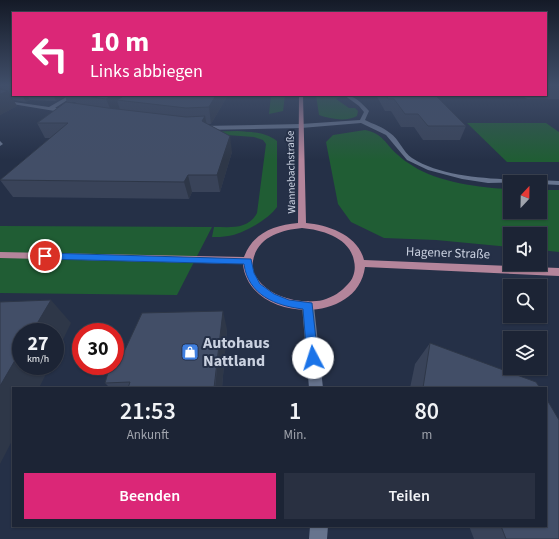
<!DOCTYPE html>
<html lang="de">
<head>
<meta charset="utf-8">
<style>
  body { margin:0; font-family:"Source Sans 3",sans-serif; background:#293041; color:#f1f3f6; height:100vh; display:flex; flex-direction:column; font-size:15px; white-space:nowrap }
  * { box-sizing:border-box; margin:0 }
  p { font-size:13px; color:#a0a4ad }
  .icon { flex:none; width:22px; height:22px; fill:none; stroke:currentColor; stroke-width:2; stroke-linecap:round; stroke-linejoin:round }
  .map { position:relative; flex:1; overflow:hidden }
  .sheet { position:absolute; left:12px; top:387px; width:535px; height:140px; display:flex; flex-direction:column; background:#1c2435; border-radius:0px; box-shadow:0 1px 3px #0004,0 0 0 1px #3a4150 }
  .sheet>* { flex:none }
  .hud { position:absolute; left:12px; top:12px; width:535px; height:84px; border-radius:0px; box-shadow:0 1px 3px #0004,0 0 0 1px #3a4150; background:#db2777; color:#fff; overflow:hidden }
  .needle { width:26px; rotate:22deg }
  .tools { position:absolute; left:503px; top:175px; display:grid; gap:8px }
  .tools a { display:grid; place-items:center; width:44px; height:44px; border-radius:0px; background:#1c2435; box-shadow:0 1px 3px #0004,0 0 0 1px #3a4150; font-size:20px }
  .speed { position:absolute; left:12px; top:323px; display:flex; gap:8px; font-size:20px; font-weight:700; text-align:center }
  .speed>* { display:grid; place-content:center; width:52px; height:52px; border-radius:50%; background:#1c2435; box-shadow:0 1px 3px #0004,0 0 0 1px #3a4150; line-height:1 }
  .speed small { font-size:10px; font-weight:400 }
  .speed .limit { border:6px solid #d22; background:#fff; color:#111 }
  .pin { position:absolute; display:grid; place-items:center; width:34px; height:34px; color:#fff; margin:-17px; border:2px solid #fff; border-radius:50%; box-shadow:0 1px 4px #0007 }
  .me { position:absolute; width:44px; margin:-22px; rotate:355deg; stroke-linejoin:round; filter:drop-shadow(0 0 3px #0008) }
  .turn { display:flex; align-items:center; gap:14px; height:84px; padding:0 12px; font-size:18px }
  .turn .icon { width:52px; height:52px; stroke-width:2.5 }
  .turn b { display:block; font-size:28px; line-height:34px }
  .eta { display:flex; justify-content:space-evenly; align-items:center; height:68px; text-align:center }
  .eta b { font-size:24px; font-weight:600; line-height:28px }
  .cta { display:flex; gap:8px; margin-top:auto; padding:8px 12px }
  .cta a { flex:1; height:46px; border-radius:0px; background:#db2777; color:#fff; font-size:16px; font-weight:600; line-height:46px; text-align:center }
  .cta a+a { background:#293041; color:#f1f3f6 }
  .map>svg:first-child { display:block }
  .green { fill:#205d34 }
  .lines { fill:none; stroke-linecap:round; stroke-linejoin:round }
  .minor { fill:#67748e; fill-rule:evenodd }
  .major { fill:#b4859b; fill-rule:evenodd }
  .wall { fill:#394359 }
  .shaded-wall { fill:#2e3748 }
  .building { fill:#424e67; stroke:#2e3748 }
  .route { fill:#1a73e8; stroke:#114b97 }
  .labels { text-anchor:middle; dominant-baseline:central; stroke-width:4; stroke-linejoin:round; paint-order:stroke }
  .far-street-label { font-size:11px; fill:#cad1e0; stroke:#253047 }
  .street-label { font-size:13px; fill:#cad1e0; stroke:#253047 }
  .near-poi-label { font-size:16px; font-weight:bold; fill:#cad1e0; stroke:#253047; text-anchor:start }
</style>
</head>
<body>
<div class="map">
<svg width="559" height="539" viewBox="0 0 559 539">
  <rect width="100%" height="100%" fill="#253047"/>
  <!-- green -->
  <path class="green" d="M271,95H285L283,111L269,114Z
    M316,95H337L340,97L336,99L349,108H355L358,111L357,116C347,122 330,119 319,115Z
    M467,123H546L559,132V162H507Z
    M365,130C384,134 385,144 398,155C402,159 408,163 413,166C437,182 481,188 510,189V212H540V190H559V252L540,250V234H510V247L436,240L384,238L351,222L338,204L326,142L333,135Z
    M237,131C252,132 265,132 277,141V207C269,219 243,234 228,236C223,237 217,237 212,237L214,227C230,227 248,230 257,213L266,144L263,140L254,137L200,133V132Z
    M0,226L212,227L177,295L0,293Z"/>
  <g class="lines">
    <!-- minor -->
    <path class="minor" d="M70,95H75L55,108L69,110V112L67,113L0,102V100L49,107Z
      M344,95C354,95 362,103 369,111L365,120C373,124 383,127 390,133C399,139 403,152 412,158C443,178 493,179 529,180L533,182L488,183L462,179L428,170L407,160L386,135L361,123L301,128L201,130L198,128L201,126L301,124L360,120L364,112L359,106Z
      M0,141L3,144L0,146Z
      M537,180L559,181V185L540,184V182H536Z
      M308,301L312,303L314,306L323,388H309L302,306L304,303Z
      M310,526H328L327,539H309Z"/>
    <!-- major -->
    <path class="major" d="M299,95H303L306,223C328,225 358,235 364,260L559,268V276L365,267C357,328 248,321 243,264L0,258V252L244,257C253,233 274,225 298,223ZM302,228C323,230 350,238 354,261C356,269 354,278 348,284C341,292 333,297 323,300C301,305 269,297 257,278C253,273 252,266 253,261C257,237 281,230 302,228Z"/>
  </g>
  <!-- wall -->
  <path class="wall" d="M0,84H13V95H228L211,124H207L232,152L220,192H192L189,199L13,197L0,180L50,138H45L37,123L76,103L75,102H67L65,96L56,101L30,100L26,102L13,100L17,106L0,115Z
    M546,84H559V99H527L521,95H546Z
    M376,95H435L466,126L460,140H423L414,127H401L391,111H385Z
    M227,329L222,388H110L105,383L123,354Z
    M430,343L540,388H410L415,364Z
    M469,526H546L559,539H474Z"/>
  <!-- shaded-wall -->
  <path class="shaded-wall" d="M0,86L4,92L8,91L17,106L0,115Z
    M22,95H27L30,100L26,102Z
    M53,95H64L65,96L56,101Z
    M113,95H142L117,100L120,110L113,115L106,99Z
    M216,95H228L211,124L209,107Z
    M205,116L208,131L202,121Z
    M230,136L232,152L220,192L217,175Z
    M188,175L192,192L189,199L184,182Z
    M51,300L71,323L55,356V332H32Z
    M223,311L227,329L222,388H215Z
    M21,350V366H50L39,388H13V439L0,464V386Z"/>
  <!-- building -->
  <path class="building" d="M1,84H13V86Z
    M0,89L8,91L0,94Z
    M78,95H113L106,99Z
    M125,95H216L209,107L186,108L117,100Z
    M386,95H435L466,126H428L418,114H405L394,99H388Z
    M66,102L108,108L186,117L205,116L202,121L230,136L217,175H188L184,182L0,180L68,123H37Z
    M51,300L32,332H21V350L0,386V302Z
    M223,311L214,388H128L130,382L105,383L110,366H115V355L123,354L142,313Z
    M430,343L536,382L540,388H423Z
    M546,398L559,420V539H506L501,526H546Z"/>
  <!-- sky -->
  <linearGradient id="sky" x2="0" y2="1"><stop stop-color="#141a27"/><stop offset="0.53" stop-color="#404e69"/><stop offset="1" stop-color="#404e69" stop-opacity="0"/></linearGradient>
  <rect width="559" height="160" fill="url(#sky)"/>
  <!-- route -->
  <path class="route" d="M45,253L251,259L254,273L260,284L274,294L289,300L312,303L318,358L317,362L313,363L309,362L307,358L303,309C276,306 248,295 244,264L45,259L41,256Z"/>
  <!-- icons -->
  <defs>
    <g id="shop-square" transform="scale(0.9)"><rect x="-9" y="-9" width="18" height="18" rx="4" fill="#3f7fe0" stroke="#253047"/><path d="M-5-2.5h2.3a2.7 3.5 0 0 1 5.4 0H5L5.5 6h-11ZM-1.5-2.5h3a1.5 2.3 0 0 0-3 0Z" fill="#fff"/></g>
  </defs>
  <g fill-rule="evenodd">
    <use href="#shop-square" x="190" y="352"/>
  </g>
  <g class="labels">
    <!-- far-street labels -->
    <g class="far-street-label">
      <text transform="translate(291 172) rotate(-91)">Wannebachstraße</text>
    </g>
    <!-- street labels -->
    <g class="street-label">
      <text transform="translate(448 253) rotate(2)">Hagener Straße</text>
    </g>
    <!-- near-poi labels -->
    <g class="near-poi-label">
      <text x="203" y="343">Autohaus<tspan x="203" dy="18">Nattland</tspan></text>
    </g>
  </g>
</svg>
<div class="tools">
<a><svg class="needle" viewBox="-14 -14 28 28"><path d="M0-13l5 13h-10z" fill="#e53935"/><path d="M0 13l5-13h-10z" fill="#a0a4ad"/></svg></a>
<a><svg class="icon" aria-label="sound" viewBox="0 0 24 24"><path d="M4 9h4l5-4v14l-5-4H4zM17 9q2 3 0 6"/></svg></a>
<a><svg class="icon" aria-label="search" viewBox="0 0 24 24"><circle cx="10" cy="10" r="6"/><path d="M15 15l6 6"/></svg></a>
<a><svg class="icon" aria-label="layers" viewBox="0 0 24 24"><path d="M12 4l9 5-9 5-9-5zM3 14l9 5 9-5"/></svg></a>
</div>
<div class="speed"><div>27<small>km/h</small></div><div class="limit">30</div></div>
<div class="pin" style="left:45px;top:256px;background:#d93025"><svg class="icon" aria-label="arrive" viewBox="0 0 24 24"><path d="M6 21V4h12l-3 4 3 4H6"/></svg></div>
<svg class="me" style="left:313px;top:358px" viewBox="-20 -20 40 40"><circle r="19" fill="#fff"/><path d="M0-13L10 11 0 6-10 11z" fill="#1a73e8"/></svg>
<div class="hud">
<div class="turn"><svg class="icon" aria-label="left" viewBox="0 0 24 24"><path d="M17 20v-9H6M10 6l-5 5 5 5"/></svg><div><b>10 m</b>Links abbiegen</div></div>
</div>
<section class="sheet">
<div class="eta">
<div><b>21:53</b><p>Ankunft</p></div>
<div><b>1</b><p>Min.</p></div>
<div><b>80</b><p>m</p></div>
</div>
<div class="cta"><a>Beenden</a><a>Teilen</a></div>
</section>
</div>
</body>
</html>
